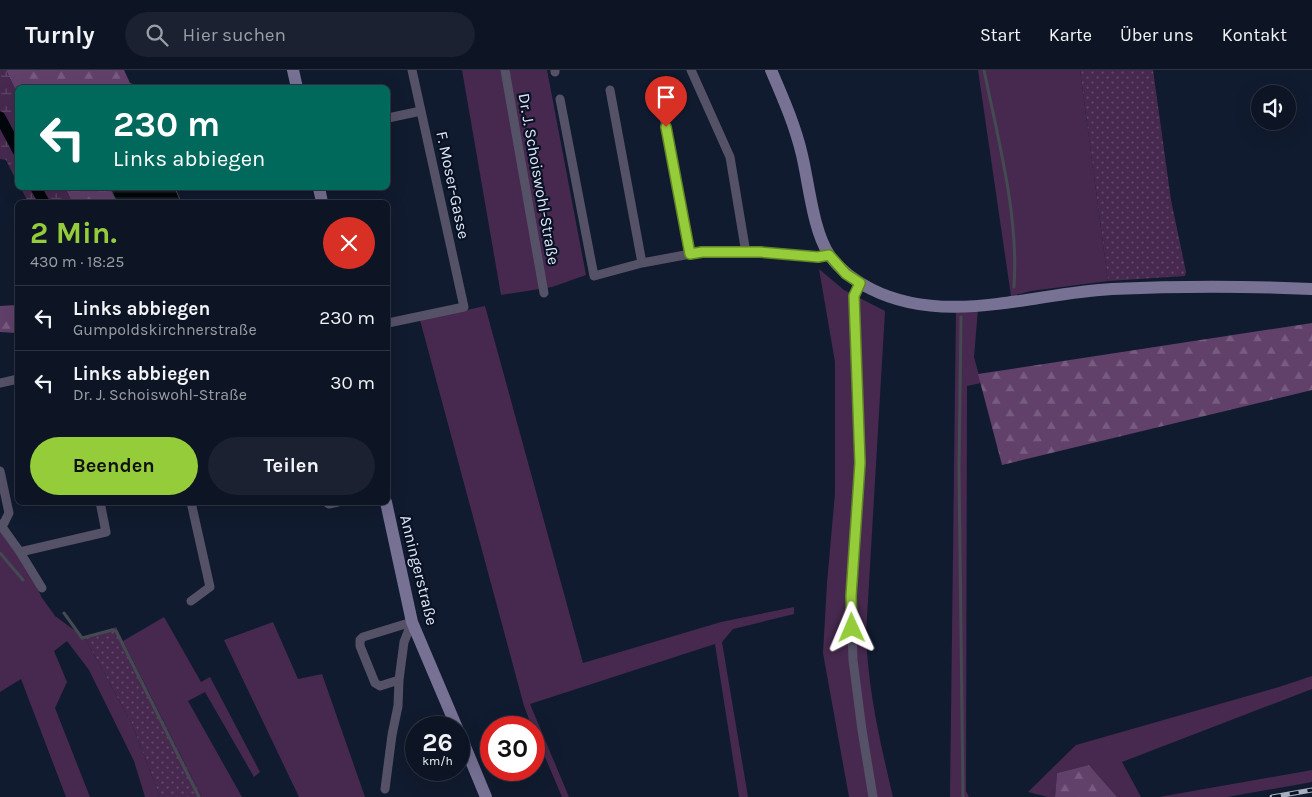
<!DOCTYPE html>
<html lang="de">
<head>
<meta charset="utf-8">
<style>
  body { margin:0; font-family:Karla,sans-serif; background:#1b2130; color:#f1f3f6; height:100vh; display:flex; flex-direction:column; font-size:19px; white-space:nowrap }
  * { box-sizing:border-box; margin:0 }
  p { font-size:16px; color:#9a9ea6 }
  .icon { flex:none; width:28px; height:28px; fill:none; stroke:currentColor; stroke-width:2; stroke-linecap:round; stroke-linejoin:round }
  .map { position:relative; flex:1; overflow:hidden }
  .drawer { position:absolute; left:15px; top:130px; width:375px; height:305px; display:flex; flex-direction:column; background:#0d1423; border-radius:8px; box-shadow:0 5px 20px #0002,0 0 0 1px #2d3341 }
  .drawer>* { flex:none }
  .banner { position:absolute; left:15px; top:15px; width:375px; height:105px; border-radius:8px; box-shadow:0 5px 20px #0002,0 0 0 1px #2d3341; background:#00695c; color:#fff; overflow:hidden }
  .tools { position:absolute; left:1251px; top:15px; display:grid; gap:10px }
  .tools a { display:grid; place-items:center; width:45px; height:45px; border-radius:50%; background:#0d1423; box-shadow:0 5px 20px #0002,0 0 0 1px #2d3341; font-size:25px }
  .speed { position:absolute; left:405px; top:646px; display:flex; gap:10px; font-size:25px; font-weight:700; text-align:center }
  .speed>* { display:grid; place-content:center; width:65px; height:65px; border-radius:50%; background:#0d1423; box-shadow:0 5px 20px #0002,0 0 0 1px #2d3341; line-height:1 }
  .speed small { font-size:12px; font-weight:400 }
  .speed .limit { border:8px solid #d22; background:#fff; color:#111 }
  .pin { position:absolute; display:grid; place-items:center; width:42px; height:42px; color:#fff; margin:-51px -21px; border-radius:50% 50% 50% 0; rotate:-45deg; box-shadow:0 0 5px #0007 }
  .pin .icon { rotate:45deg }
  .me { position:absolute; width:55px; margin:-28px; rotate:359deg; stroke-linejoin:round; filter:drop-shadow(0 0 4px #0008) }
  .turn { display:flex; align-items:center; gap:18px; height:105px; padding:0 15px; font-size:22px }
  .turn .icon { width:65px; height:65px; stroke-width:2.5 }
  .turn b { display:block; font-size:35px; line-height:42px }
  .round { display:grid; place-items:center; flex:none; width:52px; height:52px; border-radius:26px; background:#1b2130 }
  .headline { display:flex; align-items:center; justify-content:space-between; height:85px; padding:0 15px }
  h1 { font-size:30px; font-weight:700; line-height:38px; color:#95cc3a }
  .primary-button { display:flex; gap:10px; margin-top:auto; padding:10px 15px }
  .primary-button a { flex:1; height:58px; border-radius:30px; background:#95cc3a; color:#111; font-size:20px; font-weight:700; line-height:58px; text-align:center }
  .primary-button a+a { background:#1b2130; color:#f1f3f6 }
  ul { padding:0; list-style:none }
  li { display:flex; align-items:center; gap:15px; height:65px; padding:0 15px; border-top:1px solid #2d3341 }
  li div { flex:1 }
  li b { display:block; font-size:19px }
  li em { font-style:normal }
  header { display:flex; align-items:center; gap:30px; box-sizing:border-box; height:70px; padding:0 25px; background:#0d1423; border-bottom:1px solid #2d3341 }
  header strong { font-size:24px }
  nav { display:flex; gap:28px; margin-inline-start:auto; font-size:18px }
  .search { width:350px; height:45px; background:#1b2130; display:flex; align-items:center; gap:12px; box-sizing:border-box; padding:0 18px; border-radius:28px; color:#9a9ea6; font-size:19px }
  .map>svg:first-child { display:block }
  .green { fill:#47294f }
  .forest { fill:url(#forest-firs) }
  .wetland { fill:url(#wetland-marsh) }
  .garden { fill:url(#garden-dots) }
  .water { fill:url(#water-rules); stroke:#444a51 }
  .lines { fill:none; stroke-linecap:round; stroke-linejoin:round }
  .stream { stroke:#444a51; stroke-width:3 }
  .canal { stroke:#00070a; stroke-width:11 }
  .street { stroke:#555268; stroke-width:9 }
  .secondary { stroke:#777194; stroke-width:12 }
  .rail-casing { stroke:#a7afbf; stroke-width:5 }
  .rail { stroke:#091225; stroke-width:3; stroke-dasharray:9; stroke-linecap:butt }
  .route-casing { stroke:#618526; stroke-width:12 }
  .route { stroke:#95cc3a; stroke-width:9 }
  .labels { text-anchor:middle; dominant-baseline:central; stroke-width:4.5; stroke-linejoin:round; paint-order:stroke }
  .street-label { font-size:16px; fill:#e1e8f7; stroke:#091225 }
</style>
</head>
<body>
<header>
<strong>Turnly</strong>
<div class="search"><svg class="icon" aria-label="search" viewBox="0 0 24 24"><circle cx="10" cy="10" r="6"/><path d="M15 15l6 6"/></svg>Hier suchen</div>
<nav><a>Start</a><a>Karte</a><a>Über uns</a><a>Kontakt</a></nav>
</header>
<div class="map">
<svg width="1312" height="727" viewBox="0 0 1312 727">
  <defs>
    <pattern id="forest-firs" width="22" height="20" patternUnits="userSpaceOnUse" patternTransform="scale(1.25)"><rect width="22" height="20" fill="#61406a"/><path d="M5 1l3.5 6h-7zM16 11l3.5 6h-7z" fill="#775c80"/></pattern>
    <pattern id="wetland-marsh" width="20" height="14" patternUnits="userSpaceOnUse" patternTransform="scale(1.25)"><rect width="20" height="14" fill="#47294f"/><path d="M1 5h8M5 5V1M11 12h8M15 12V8" fill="none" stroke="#614869"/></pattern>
    <pattern id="garden-dots" width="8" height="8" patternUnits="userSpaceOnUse" patternTransform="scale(1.25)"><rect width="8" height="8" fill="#47294f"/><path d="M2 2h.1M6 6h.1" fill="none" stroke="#614869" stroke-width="1.8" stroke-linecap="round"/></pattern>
    <pattern id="water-rules" width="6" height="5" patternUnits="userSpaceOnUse" patternTransform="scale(1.25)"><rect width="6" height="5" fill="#00070a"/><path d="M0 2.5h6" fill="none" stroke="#252b2e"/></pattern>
  </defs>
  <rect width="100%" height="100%" fill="#111b2f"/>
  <!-- green -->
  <path class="green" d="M462,0H547L586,205L552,217L501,225Z
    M978,0H1080L1108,211L1031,221L1011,226Z
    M819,199L844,220L885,241L866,564C868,620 880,672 893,727H849L823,583L827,513L835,423V292Z
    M485,236L583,593L721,552L794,537V544L733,559L722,572L748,727H739L715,574L530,634L569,727H562L534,661V658L532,657L524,636L420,250Z
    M978,239L974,287L981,313L967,316L966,721L969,727H950L956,241Z
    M0,461L30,503L42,528L55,546L85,568L132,654L160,727H145L134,691L89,600L67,571L54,581L67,612L55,638L90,727H66L21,609L0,622Z
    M164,547L201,612L210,607L260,702L254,707L205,622L188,631L242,727H202L123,571Z
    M273,552L298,609L322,604L365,727H299L224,570Z
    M1312,606V619L1122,692L1141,727H1117L1089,695L1057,703L1055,727H1048L1028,722L1076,675L1279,617Z
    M1312,700V712L1227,727H1159Z"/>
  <!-- forest -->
  <path class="forest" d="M6,0H124L130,13L140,17L18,18L17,23Z
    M65,118H110L117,132H72Z
    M17,235V263L0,262V236Z
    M1312,253V320L1002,395L978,304Z
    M1089,695L1117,727H1055L1057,703Z"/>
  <!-- wetland -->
  <path class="wetland" d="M0,0H6L17,23V112L6,90L0,89Z
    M21,118H65L72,132H28Z"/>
  <!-- garden -->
  <path class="garden" d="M1080,0H1153L1171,130L1186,202L1185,206L1108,211Z
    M116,557L123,571L202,727H160L132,654L85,568Z"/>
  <!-- water -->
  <path class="water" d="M110,118H175L181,132H117Z"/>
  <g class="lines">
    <!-- stream -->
    <path class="stream" d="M984,0C998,69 1019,146 1014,217
      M961,247L959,398L963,727
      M0,483L23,510
      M64,543L82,568L112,560L116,561L199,727"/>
    <!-- canal -->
    <path class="canal" d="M0,47L18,81
      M36,118L44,132"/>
    <!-- street -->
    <path class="street" d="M505,0L544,223
      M555,0V2
      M691,0L730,87L746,183
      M610,20L642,193
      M659,21L690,184
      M560,29L594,206L642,193L701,182H760L818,187L829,185
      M388,48L421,41
      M860,213L854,226L860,393L851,526L853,590L862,660L873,727
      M388,253L464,237L412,0
      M0,313L18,309
      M0,401L9,443L2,457
      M191,432L210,517L191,531
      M326,432L329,434L338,432
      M0,454L20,482L42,518
      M20,482L106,462L100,432
      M399,610L380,616L375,613L360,576V570L363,567L412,552
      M385,719L392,665L398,636L399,610L404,572L412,552"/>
    <!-- secondary -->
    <path class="secondary" d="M293,0L297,18
      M771,0C783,28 795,55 802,85C809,114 813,162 830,186C841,201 855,211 871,219C946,257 1033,223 1112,219C1178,216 1246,216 1312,219
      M319,118L322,132
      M386,432L412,552L457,658
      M459,662L486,727"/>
    <!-- rail casing -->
    <g class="rail-casing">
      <path id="rail" d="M1272,727L1312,720"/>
    </g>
    <!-- rail -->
    <use href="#rail" class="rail"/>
  </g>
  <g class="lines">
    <!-- route casing -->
    <g class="route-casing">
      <path id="route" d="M666,57L690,184L702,182H760L818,187L829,185L846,204L860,213L854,226L860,393L851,526L852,558"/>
    </g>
    <!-- route -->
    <use href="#route" class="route"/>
  </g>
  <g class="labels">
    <!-- street labels -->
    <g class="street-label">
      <text transform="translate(539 109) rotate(80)">Dr. J. Schoiswohl-Straße</text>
      <text transform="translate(453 115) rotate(78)">F. Moser-Gasse</text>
      <text transform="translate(419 500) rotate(76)">Anningerstraße</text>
    </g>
  </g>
</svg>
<div class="tools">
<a><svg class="icon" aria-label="sound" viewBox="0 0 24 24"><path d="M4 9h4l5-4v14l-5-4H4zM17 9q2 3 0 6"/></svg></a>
</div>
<div class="speed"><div>26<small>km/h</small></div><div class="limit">30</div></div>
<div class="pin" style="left:666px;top:57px;background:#d93025"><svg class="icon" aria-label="arrive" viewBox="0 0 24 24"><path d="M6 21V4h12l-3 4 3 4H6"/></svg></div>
<svg class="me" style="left:852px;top:558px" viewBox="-20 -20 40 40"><path d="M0-17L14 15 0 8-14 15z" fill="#95cc3a" stroke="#fff" stroke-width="4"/></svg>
<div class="banner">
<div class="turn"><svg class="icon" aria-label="left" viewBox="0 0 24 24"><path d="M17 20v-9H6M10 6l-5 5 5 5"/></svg><div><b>230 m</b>Links abbiegen</div></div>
</div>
<section class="drawer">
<div class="headline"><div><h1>2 Min.</h1><p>430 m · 18:25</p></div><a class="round" style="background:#d93025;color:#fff"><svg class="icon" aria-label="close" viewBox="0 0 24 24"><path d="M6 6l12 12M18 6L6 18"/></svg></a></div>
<ul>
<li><svg class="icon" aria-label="left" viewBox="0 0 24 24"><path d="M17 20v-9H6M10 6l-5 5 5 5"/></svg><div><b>Links abbiegen</b><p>Gumpoldskirchnerstraße</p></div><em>230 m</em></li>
<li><svg class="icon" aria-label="left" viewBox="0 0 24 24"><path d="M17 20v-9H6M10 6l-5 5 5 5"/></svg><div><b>Links abbiegen</b><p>Dr. J. Schoiswohl-Straße</p></div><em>30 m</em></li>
</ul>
<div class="primary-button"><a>Beenden</a><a>Teilen</a></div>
</section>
</div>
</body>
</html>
